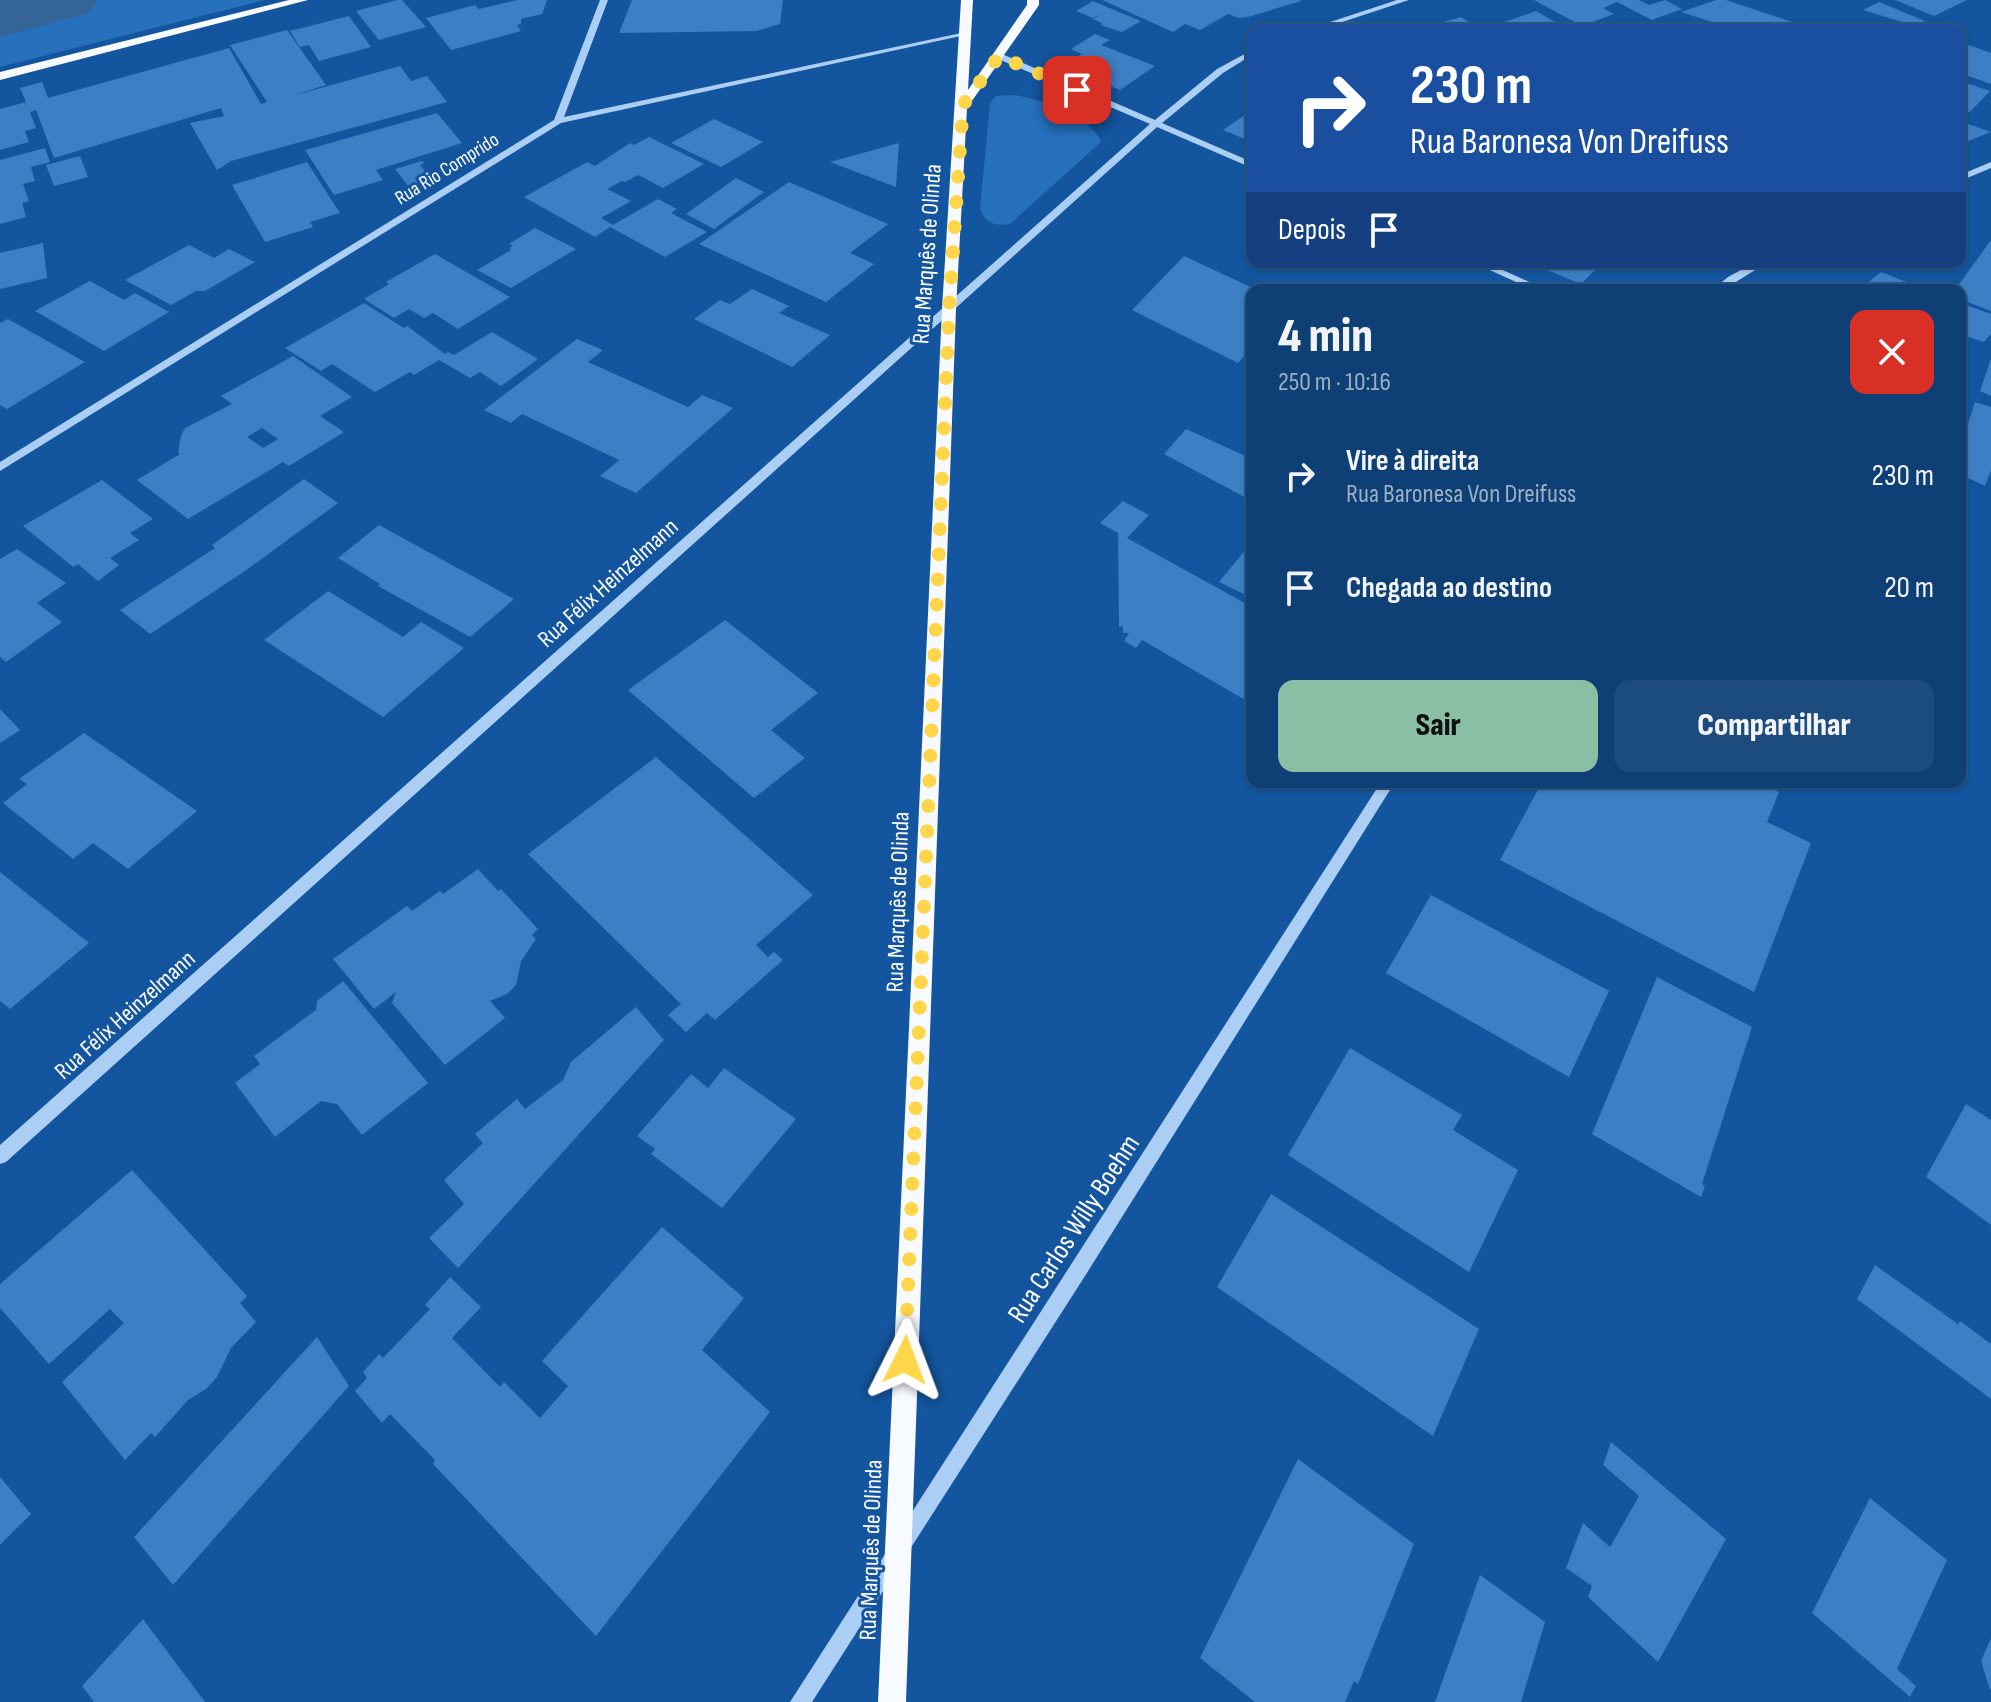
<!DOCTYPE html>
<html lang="pt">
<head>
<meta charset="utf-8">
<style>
  body { margin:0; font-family:"Sofia Sans Condensed",sans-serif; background:#1c4b7e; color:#f1f3f6; height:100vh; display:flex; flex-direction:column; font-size:30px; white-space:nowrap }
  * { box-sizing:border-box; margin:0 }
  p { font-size:26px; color:#9bafc5 }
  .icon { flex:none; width:44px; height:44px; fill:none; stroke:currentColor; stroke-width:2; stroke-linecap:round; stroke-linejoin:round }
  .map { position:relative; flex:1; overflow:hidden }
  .details { position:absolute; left:1246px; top:284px; width:720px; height:504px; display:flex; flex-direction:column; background:#0e4076; border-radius:16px; box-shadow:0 2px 6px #0004,0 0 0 2px #2e5988 }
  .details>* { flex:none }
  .top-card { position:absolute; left:1246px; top:24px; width:720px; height:244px; border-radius:16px; box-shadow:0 2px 6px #0004,0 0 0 2px #2e5988; background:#1a4fa0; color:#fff; overflow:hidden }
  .pin { position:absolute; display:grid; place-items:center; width:68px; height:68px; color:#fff; margin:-34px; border-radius:16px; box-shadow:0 4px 12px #0006 }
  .me { position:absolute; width:88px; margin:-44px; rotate:3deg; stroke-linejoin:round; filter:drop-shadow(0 0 6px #0008) }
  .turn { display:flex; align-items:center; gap:28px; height:168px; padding:0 32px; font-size:36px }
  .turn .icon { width:104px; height:104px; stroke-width:2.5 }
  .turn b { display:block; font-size:56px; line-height:68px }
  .then { display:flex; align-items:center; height:76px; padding:0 32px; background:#0003; gap:16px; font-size:30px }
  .round { display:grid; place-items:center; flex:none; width:84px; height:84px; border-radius:16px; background:#1c4b7e }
  .head { display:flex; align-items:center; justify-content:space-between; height:136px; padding:0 32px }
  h1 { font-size:48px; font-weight:800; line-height:60px }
  .cta { display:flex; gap:16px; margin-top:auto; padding:16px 32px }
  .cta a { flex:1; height:92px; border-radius:16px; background:#8abfa5; color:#111; font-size:32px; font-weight:800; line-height:92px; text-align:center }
  .cta a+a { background:#1c4b7e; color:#f1f3f6 }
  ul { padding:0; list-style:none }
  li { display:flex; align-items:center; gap:24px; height:112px; padding:0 32px }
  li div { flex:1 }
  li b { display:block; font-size:30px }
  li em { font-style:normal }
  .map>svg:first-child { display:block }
  .green { fill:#2670bc }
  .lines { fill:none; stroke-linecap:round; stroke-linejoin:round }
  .river { fill:#356499; fill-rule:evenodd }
  .building { fill:#3d7fc4; fill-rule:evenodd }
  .minor { fill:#aacef4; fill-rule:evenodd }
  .major { fill:#f7faff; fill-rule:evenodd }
  .route { stroke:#ffd54a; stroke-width:14; stroke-dasharray:0 25.2 }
  .labels { text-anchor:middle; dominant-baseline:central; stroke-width:6; stroke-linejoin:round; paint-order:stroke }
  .far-street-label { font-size:20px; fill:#fff; stroke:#13559e }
  .street-label { font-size:24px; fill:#fff; stroke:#13559e }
  .near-street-label { font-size:28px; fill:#fff; stroke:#13559e }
</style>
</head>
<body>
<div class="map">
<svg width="1991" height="1702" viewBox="0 0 1991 1702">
  <rect width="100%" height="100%" fill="#13559e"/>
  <!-- green -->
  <path class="green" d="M0,0H265L0,67Z
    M1014,95C1038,98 1093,117 1101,142L1010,224C994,226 986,224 980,209L990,103L996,96Z"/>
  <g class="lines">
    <!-- river -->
    <path class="river" d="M0,0H98L89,13L0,37Z"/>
  </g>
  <!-- building -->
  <path class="building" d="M397,0H402L426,27L379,40L356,11Z
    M517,0H547L542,14L521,19V24L517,25L521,31L451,50L426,18L475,5L479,9Z
    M632,0H783L780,24L756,31L619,33Z
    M1102,0H1301V1L1248,17L1238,18L1228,14L1200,30L1185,24L1173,32Z
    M1534,0H1639L1649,5L1665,0L1682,9L1652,20L1617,2L1603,8L1614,14L1582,26Z
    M1716,0H1726L1816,30H1737L1681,12Z
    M1895,0H1967L1934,16Z
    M1093,1L1112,9L1141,21L1122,32L1100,25L1103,24L1093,19L1101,14L1093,18L1076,11Z
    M1879,2L1925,21L1915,26L1863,10Z
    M1536,11L1567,29L1576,26L1585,30H1499L1493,26Z
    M349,16L371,47L319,61L309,45L300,47L290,31Z
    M1461,17L1482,30H1419V29Z
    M287,30L326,85L292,96L400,66L411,81L427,76L447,102L231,161L217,170L190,123L224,116L221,108L54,158L36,110L30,112L36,128L25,131L29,142L0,150V109L26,102L20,88L42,82L48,98L229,48L261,104L267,102L230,45Z
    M1095,34L1110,40L1101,45L1155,66L1120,90L1074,71L1087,63L1075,58L1082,54L1071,49Z
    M1960,42L1991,53V84L1960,73Z
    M1960,81L1990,91L1970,112L1960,109Z
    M1252,110V142L1223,130Z
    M437,113L462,143L376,170L383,180L334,195L305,150Z
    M714,119L763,142L721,167L671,143Z
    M1960,121L1991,132L1966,142L1960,140Z
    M649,137L704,164L663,188L638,175L625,182L622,181L607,189L631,201L601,218L613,225L658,199L677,209L671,213L707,232L665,257L610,227L595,237L524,197L587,162L595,166L630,143L634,145Z
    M899,143L896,187L830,162Z
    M45,148L50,162L31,167L35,181L23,184L29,201L22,203L26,217L0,224V160Z
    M80,156L88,177L54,186L46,165Z
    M422,161L424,163L420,165L429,176L409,187L395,169Z
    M307,162L340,213L310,222L313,227L265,242L232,185Z
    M736,178L764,192L714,229L686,214Z
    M789,182L888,224L850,253L874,264L826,302L699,244Z
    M535,228L576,249L511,288L477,270L511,250L509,248L513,246L509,244Z
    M1991,240V311L1960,299V290H1955Z
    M43,243L47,278L0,289V253Z
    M189,245L214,258L229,249L255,262L205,291H196L171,305L125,280Z
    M435,254L510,297L458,329L433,313L424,318L409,309L394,318L364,299L389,284L386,282Z
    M1184,256L1257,290H1252V347L1238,363L1132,310Z
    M1528,262H1603L1581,284Z
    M1881,272L1927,290H1859Z
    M90,281L124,300L135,293L169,312L104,351L35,311Z
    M752,289L789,306L779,313L830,335L792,367L694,319L720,300L730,304Z
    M364,303L404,328L407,326L445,354L448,352L454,355L492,332L538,359L501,386L480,372L470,378L439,360L414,375L410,372L375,392L332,364L321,371L285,348Z
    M1960,303L1991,314V334L1984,342L1960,334Z
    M8,319L85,362L7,409L0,405V323Z
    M577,339L603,350L588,362L688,407L702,395L733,408L636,493L600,476L619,460L522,414L511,423L484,410Z
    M293,356L352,397L320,416L344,432L289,466L283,462L188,519L137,480L180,454L178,453L181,436L185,428L232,404L221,396ZM262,428L278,439L263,448L247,437Z
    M1991,359V396L1980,391Z
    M1975,402L1991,407V470L1985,486L1960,474V448Z
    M1186,429L1252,459V501L1164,454Z
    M304,479L338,503L245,571L150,634L120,610L215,548L212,545Z
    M102,480L153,519L130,533L139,540L110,558L119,565L98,581L78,564L73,567L23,526Z
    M1123,501L1149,515L1127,538L1252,607V704L1142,640L1136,648L1124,641L1129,633H1123V626L1119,627L1118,533L1100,523Z
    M379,525L514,599L470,637L378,586L380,584L338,558Z
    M1252,542V598L1219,582Z
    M17,549L66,583L37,603L62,622L6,662L0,657V559Z
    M328,591L403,637L421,622L464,648L383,717L264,640Z
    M725,620L818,693L771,730L805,758L754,798L628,690Z
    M0,709L20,730L0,743Z
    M84,733L197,811L128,869L93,843L73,859L3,803L27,784L19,779Z
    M656,757L813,895L756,945L768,957L774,952L783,960L715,1020L707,1013L686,1032L668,1015L681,1004L528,854Z
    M1542,782H1759L1779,792L1767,822L1811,843L1754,992L1500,860Z
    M478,869L498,891L501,889L538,929L532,935L536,939L521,961L516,985L507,994L490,1001L505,1018L445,1065L392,1003L396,992L374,1009L333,959L407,906L412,911L440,891L443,894Z
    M0,872L89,943L10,1009L0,1001Z
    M1431,895L1609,991L1569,1077L1386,973Z
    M1657,977L1752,1027L1702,1184L1705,1186L1701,1197L1592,1134Z
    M343,981L428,1083L362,1135L337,1104L321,1101L275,1137L235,1083L260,1064L254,1056L316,1010L317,1001Z
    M636,1007L664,1040L458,1268L429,1238L464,1204L444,1180L483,1143L475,1134L517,1099L525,1109L563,1080L571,1062Z
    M1350,1048L1462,1115L1453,1130L1518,1170L1469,1272L1288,1155Z
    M724,1068L796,1119L722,1208L651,1154L655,1149L637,1136L691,1074L708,1088Z
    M1966,1104L1991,1120V1225L1926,1177Z
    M132,1170L247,1296L240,1303L256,1322L231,1348L217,1377L206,1389L188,1400L155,1437L151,1433L125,1460L62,1382L124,1323L110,1309L49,1364L0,1308V1284Z
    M1271,1194L1479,1329L1433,1436L1217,1287Z
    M662,1227L744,1298L702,1350L770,1412L596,1636L433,1464L435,1460L390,1414L382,1423L355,1391L367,1378L363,1372L379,1354L383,1358L430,1309L425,1305L450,1277L481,1307L452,1338L500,1387L504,1382L540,1418L568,1386L542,1361Z
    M1875,1265L1958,1324L1960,1321L1991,1344V1399L1857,1299Z
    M317,1337L349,1386L173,1585L134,1537Z
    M1611,1442L1726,1539L1658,1662L1588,1597L1592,1586L1566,1568L1583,1523L1610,1547L1639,1496L1603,1465Z
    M1298,1459L1414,1544L1358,1684L1354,1681L1345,1702H1255L1200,1658Z
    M0,1477L31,1514L0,1545Z
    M1870,1498L1947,1560L1897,1669L1916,1686L1910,1697L1812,1613Z
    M1480,1575L1545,1622L1521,1702H1435Z
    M143,1619L205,1702H94L82,1686Z
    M1991,1638V1689L1990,1690L1981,1661Z"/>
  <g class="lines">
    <!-- minor -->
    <path class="minor" d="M600,0H608L564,117L966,32L970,34L561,123L0,471V462L554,120Z
      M1397,0H1409L1318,30H1306Z
      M1252,50V55L1223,73L1162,123L1252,162V168L1157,127L6,1162L0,1164V1145L1150,124L996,58V54H1002L1155,120L1217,69Z
      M1991,162V168L1960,181V175Z
      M1472,262H1485L1547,290H1534Z
      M1756,262H1768L1723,290H1712L1728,277Z
      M1381,782H1395L1085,1276L812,1702H790Z"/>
    <!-- major -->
    <path class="major" d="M289,0H308L0,80V72Z
      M961,0H973L968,90L1027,5V0H1039V5L967,108L956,309L906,1702H878L942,309Z"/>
  </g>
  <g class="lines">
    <!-- route -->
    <path class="route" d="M905,1360L949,309L963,105L999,56L1077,90"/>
  </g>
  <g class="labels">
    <!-- far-street labels -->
    <g class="far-street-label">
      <text transform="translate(447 169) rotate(-32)">Rua Rio Comprido</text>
    </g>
    <!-- street labels -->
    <g class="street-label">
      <text transform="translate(927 254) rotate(-86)">Rua Marquês de Olinda</text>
      <text transform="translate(608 583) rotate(-42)">Rua Félix Heinzelmann</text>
      <text transform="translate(898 902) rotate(-88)">Rua Marquês de Olinda</text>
      <text transform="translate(125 1015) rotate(-42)">Rua Félix Heinzelmann</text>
      <text transform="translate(871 1550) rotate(-88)">Rua Marquês de Olinda</text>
    </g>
    <!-- near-street labels -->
    <g class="near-street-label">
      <text transform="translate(1074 1229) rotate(-57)">Rua Carlos Willy Boehm</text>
    </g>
  </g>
</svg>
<div class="pin" style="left:1077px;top:90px;background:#d93025"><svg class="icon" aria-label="arrive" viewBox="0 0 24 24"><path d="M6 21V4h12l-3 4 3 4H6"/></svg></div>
<svg class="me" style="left:905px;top:1360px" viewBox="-20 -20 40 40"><path d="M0-17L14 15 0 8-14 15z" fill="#ffd54a" stroke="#fff" stroke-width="4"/></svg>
<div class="top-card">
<div class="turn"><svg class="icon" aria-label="right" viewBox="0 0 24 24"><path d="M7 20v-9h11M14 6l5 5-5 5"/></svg><div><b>230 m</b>Rua Baronesa Von Dreifuss</div></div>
<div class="then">Depois<svg class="icon" aria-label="arrive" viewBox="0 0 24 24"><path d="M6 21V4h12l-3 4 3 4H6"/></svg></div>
</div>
<section class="details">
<div class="head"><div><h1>4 min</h1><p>250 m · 10:16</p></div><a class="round" style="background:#d93025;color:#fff"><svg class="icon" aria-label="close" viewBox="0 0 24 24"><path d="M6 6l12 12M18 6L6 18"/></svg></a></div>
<ul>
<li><svg class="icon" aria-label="right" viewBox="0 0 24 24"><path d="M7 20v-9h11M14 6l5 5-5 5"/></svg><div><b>Vire à direita</b><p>Rua Baronesa Von Dreifuss</p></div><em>230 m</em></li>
<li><svg class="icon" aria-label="arrive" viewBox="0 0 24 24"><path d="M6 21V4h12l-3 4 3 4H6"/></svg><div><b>Chegada ao destino</b></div><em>20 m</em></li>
</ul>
<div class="cta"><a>Sair</a><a>Compartilhar</a></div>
</section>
</div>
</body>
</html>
